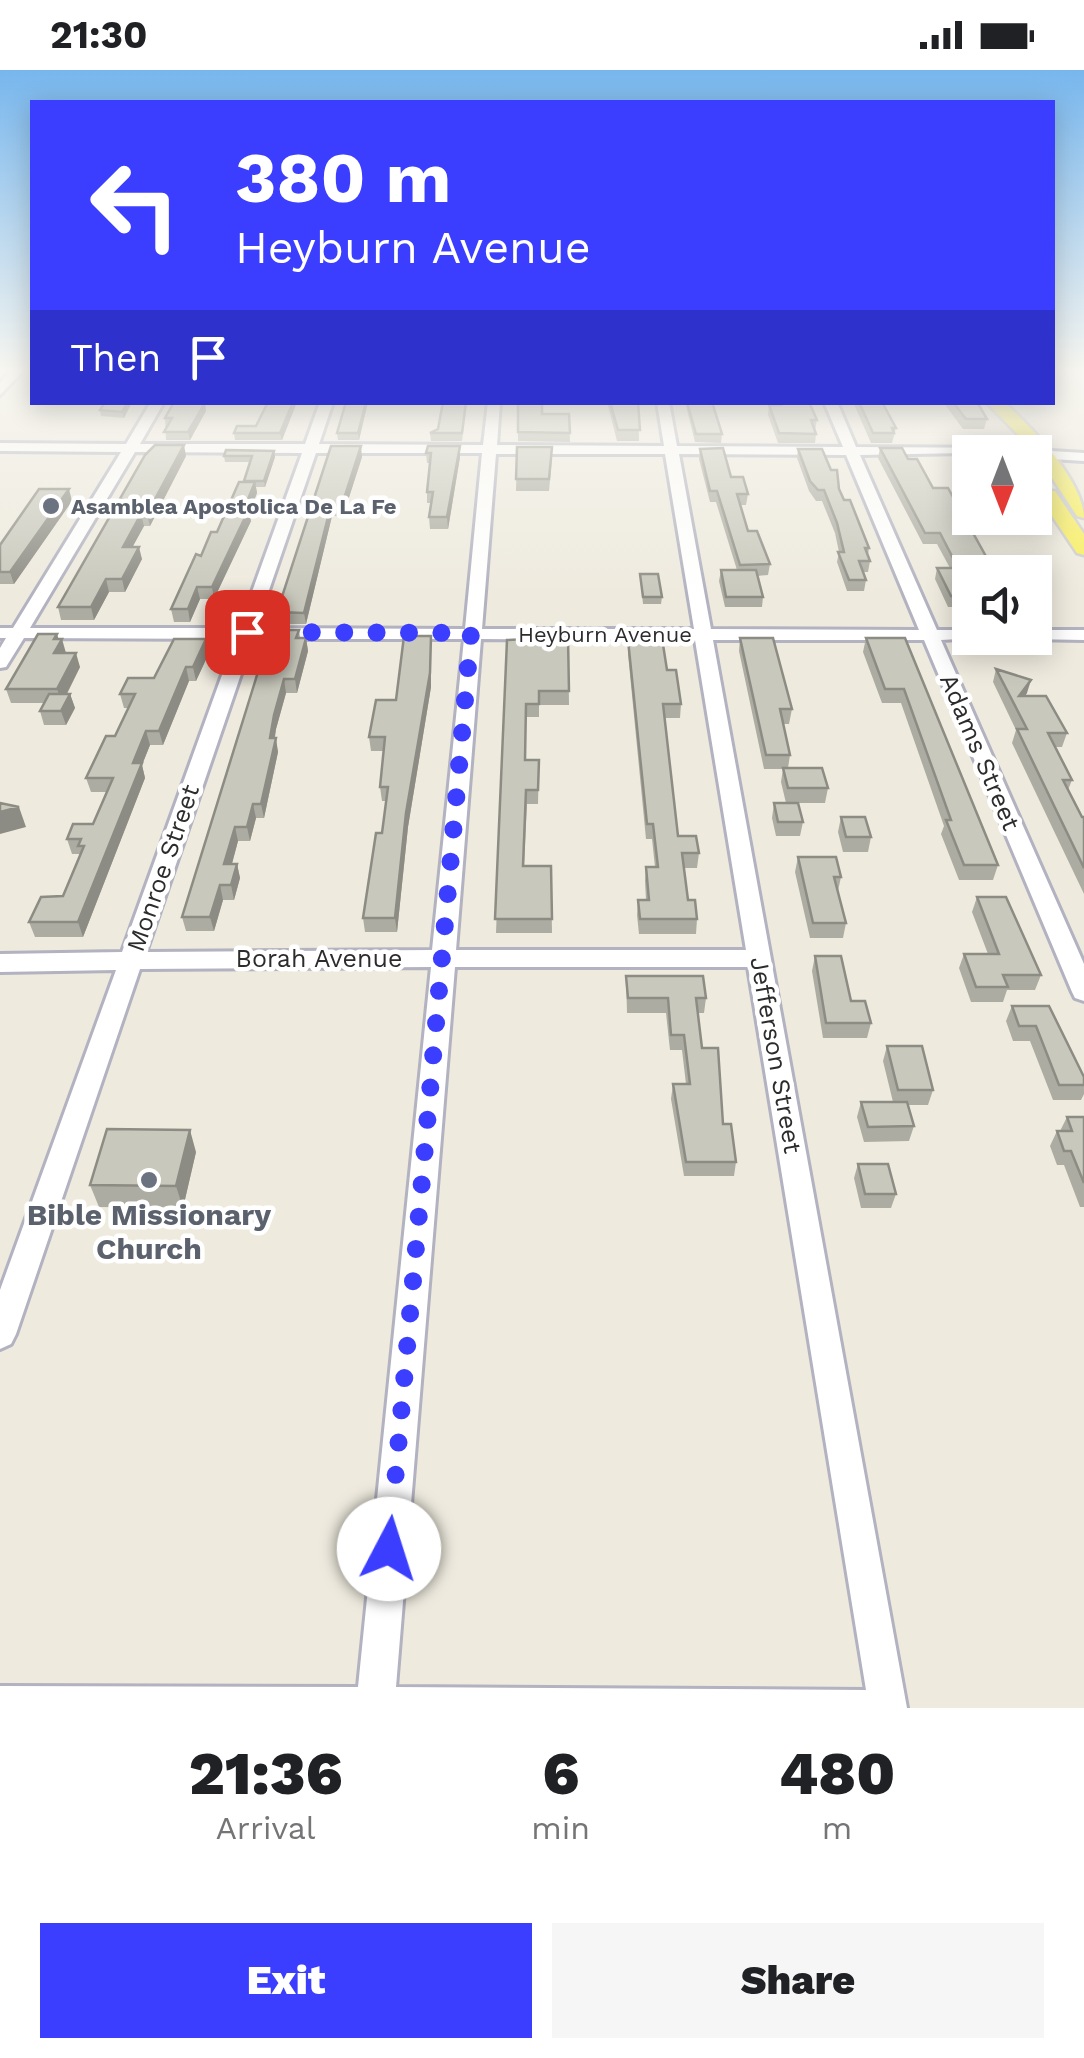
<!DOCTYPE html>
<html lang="en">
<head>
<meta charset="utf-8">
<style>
  body { margin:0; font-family:"Work Sans",sans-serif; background:#f6f6f6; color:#202124; height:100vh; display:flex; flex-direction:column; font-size:38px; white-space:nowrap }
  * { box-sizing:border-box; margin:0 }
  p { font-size:32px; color:#757577 }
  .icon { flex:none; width:55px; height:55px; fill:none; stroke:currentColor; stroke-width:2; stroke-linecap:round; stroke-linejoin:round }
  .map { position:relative; height:1638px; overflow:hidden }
  .details { display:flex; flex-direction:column; background:#fff; flex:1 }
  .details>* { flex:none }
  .hud { position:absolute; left:30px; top:30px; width:1025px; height:305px; border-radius:0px; box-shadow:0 5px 25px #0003; background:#3b3eff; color:#fff; overflow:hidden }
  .needle { width:65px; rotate:180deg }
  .fabs { position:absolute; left:952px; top:365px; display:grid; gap:20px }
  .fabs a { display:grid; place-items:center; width:100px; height:100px; border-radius:0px; background:#fff; box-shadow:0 5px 25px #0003; font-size:50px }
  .pin { position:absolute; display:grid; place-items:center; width:85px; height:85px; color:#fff; margin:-42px; border-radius:20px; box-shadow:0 5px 15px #0006 }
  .me { position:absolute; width:110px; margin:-55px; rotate:5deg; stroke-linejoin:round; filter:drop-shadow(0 0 8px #0008) }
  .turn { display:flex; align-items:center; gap:35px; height:210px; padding:0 40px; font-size:45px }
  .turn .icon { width:130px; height:130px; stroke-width:2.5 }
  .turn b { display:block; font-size:70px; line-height:85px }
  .then { display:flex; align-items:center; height:95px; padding:0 40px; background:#0003; gap:20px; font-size:38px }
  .eta { display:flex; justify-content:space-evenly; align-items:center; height:170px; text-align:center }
  .eta b { font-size:60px; font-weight:800; line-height:70px }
  .cta { display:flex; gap:20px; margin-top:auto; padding:20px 40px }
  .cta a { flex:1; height:115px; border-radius:0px; background:#3b3eff; color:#fff; font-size:40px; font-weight:800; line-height:115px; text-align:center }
  .cta a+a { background:#f6f6f6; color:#202124 }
  .status { display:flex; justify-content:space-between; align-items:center; height:70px; padding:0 50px; background:#fff; direction:ltr }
  .status svg { height:28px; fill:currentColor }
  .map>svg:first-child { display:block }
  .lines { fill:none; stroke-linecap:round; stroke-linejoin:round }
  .minor-casing { stroke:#b2b2c0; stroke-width:6 }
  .major-casing { stroke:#ccc; stroke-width:5 }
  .minor { fill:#fff; fill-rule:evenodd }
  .major { fill:#f8ee5a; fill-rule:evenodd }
  .wall { fill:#adaca2 }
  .shaded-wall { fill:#8d8c84 }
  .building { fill:#c9c8bc; stroke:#8d8c84; stroke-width:2.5 }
  .route { stroke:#3b3eff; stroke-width:18; stroke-dasharray:0 32.4 }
  .worship-dot { fill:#6b7280; stroke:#fff; stroke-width:4 }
  .labels { text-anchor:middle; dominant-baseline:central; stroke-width:9; stroke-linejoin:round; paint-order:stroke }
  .far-worship-label { font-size:22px; font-weight:bold; fill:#5b616d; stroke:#fff; text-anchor:start }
  .far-street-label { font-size:22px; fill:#2c2c2c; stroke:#fff }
  .street-label { font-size:25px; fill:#2c2c2c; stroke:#fff }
  .near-worship-label { font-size:30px; font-weight:bold; fill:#5b616d; stroke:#fff }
</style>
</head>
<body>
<div class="status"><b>21:30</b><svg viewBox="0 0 49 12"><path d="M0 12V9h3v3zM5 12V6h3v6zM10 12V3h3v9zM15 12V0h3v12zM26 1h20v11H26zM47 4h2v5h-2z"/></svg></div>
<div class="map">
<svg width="1084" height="1638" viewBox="0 0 1084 1638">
  <rect width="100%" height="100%" fill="#eeeade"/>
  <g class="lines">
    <!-- minor casing -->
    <g class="minor-casing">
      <path id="minor" d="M13,298H26L0,325V313Z
        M151,332H164L140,374H305L320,332H333L319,374L483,375L488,332H500L497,375L664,376L657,332H669L677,376L843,377L824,332H837L856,377L1017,378L1024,382L860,385L937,560H970V568H977L941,570L1084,894V931L1075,928L1072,922L924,570H713L907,1638H0V1616L358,1617L431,897L140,899L16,1264L11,1274L0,1279V1220L116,900L0,902V884L122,882L235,569L24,568L6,597L0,598V578L6,568H0V558H13L121,382L0,381V373L126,374ZM135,382L302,383L239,558H30ZM316,383H482L465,559L256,558ZM496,384H665L694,559H482ZM679,384L846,385L919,560L711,559ZM253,569H464L432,880L146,882ZM481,569L695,570L746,880H456ZM455,897H748L866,1620L396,1617Z
        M1035,380L1084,383V391L1035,388V382H1029Z
        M1035,560H1084V570L1029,569L1035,568Z"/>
    </g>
    <!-- major casing -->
    <g class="major-casing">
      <path id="major" d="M986,332H1004C1032,357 1084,412 1084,448L1077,446L1035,382Z
        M1041,421H1055L1084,464V485L1077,483L1038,425Z"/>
    </g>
    <!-- minor -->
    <use href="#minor" class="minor"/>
    <!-- major -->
    <use href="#major" class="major"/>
  </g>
  <!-- wall -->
  <path class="wall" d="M1052,298H1068L1067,302H1052Z
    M105,332H132L124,348L101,346L100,340Z
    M297,332L282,370H235L234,363L256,356Z
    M346,332H368L359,370H338L337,363Z
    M443,332H467L462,371H431L430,363L438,359Z
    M518,332L542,344H569L570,372L518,371Z
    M607,332H638L639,371H617Z
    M685,332H712L722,364L721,373L695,372Z
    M776,332H809L817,350L815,360L816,364L815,373H778L768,345L769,335H777Z
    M853,332H882L896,358L892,373H871Z
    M943,332H977L987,349L984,359H963Z
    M206,341L190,370H166L165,348Z
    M331,376L362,387L343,446H332L306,554H279L277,542Z
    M460,376V387L448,459H430L429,447L432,433H427V422L430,393H427L426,383Z
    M517,377L552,388L549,421H516Z
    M880,378L908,389L933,418L988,490L985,501H968L970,504V537H948L935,509L937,498H950L937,474H923L878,388Z
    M700,379L748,424L746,435H740L748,461L770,494L768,505L757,506L763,527L762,537H725L719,511L721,500H737L716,432H710L699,389Z
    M798,379L839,419L869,478L868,485L870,491L868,502H863L866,510L864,521H847L837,492L839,482L835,463L822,431H816L809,421L797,388Z
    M274,381L275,387L265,417H256L257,423L249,443L251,451L214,529H200L190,552H174L171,539L201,486L217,462L244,412L250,392H225L224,386Z
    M186,386L150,456H144L132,477L142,489L125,522H109L94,550H61L58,537Z
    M72,431L14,514H0V475Z
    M640,504L662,527L661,534H643Z
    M299,560L300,568H306L308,581L297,623H286L276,659L275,668L278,682L264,748H256L250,771H238L232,794H237L240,808L234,830H223L214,861H186L182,847Z
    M431,566V617L408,757L397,862H365L363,848L382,763L387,731H382L380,717L384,681H371L369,667L396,630Z
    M568,567L569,635H539V647H526L525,690H539L538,734H527L524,796H551L552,863H496L507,570Z
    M740,568L792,639L789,654H783L790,685L788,698L828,718L825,733H786L781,712L783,699H764L739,581Z
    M866,568H905L998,795L993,810H959L941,764L944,756L901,633H882L863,582Z
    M58,569L66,583L80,597L67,624H70L75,638L66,655H44L40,641L44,633H11L6,619Z
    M206,569L209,583L196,611H189L163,675H150L142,695L145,708L83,867H35L29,852L63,826L80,784H72L67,769L93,754L107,722H91L86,708L115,666L128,638H124L120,624L154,608Z
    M628,570L667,600L681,634L680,648H665L678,766L699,783L697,798H683L688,830L697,849L696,864H639L637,845L638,830H646L645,811L646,797H655L652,769H646L628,584Z
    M996,599L1027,623L1025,626L1067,663L1062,677H1055L1072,710L1068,720L1082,747H1084V824L1012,673L1016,660L993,612Z
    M774,733L803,752L800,766H776L772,748Z
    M841,747L871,767L868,782H843L838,762Z
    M798,787L841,807L838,821L846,853L843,868H810L795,802Z
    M977,827L1041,905L1035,920H1007L1003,932H971L959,898L964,884H988L972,842Z
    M815,886L871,953L867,968H823L812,901Z
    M626,906L706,928L704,943H698L702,978L723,1054L736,1092L734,1106H684L671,1029L673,1014H686L682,980H670L666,943H627Z
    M1012,936H1049L1084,1007V1024L1081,1030H1053L1030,971H1013L1006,951Z
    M887,976L933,1020L928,1035H908L914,1056L909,1071L864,1072L857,1047L861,1032H893L883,991Z
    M1067,1047H1084V1137H1080L1064,1095H1057L1050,1076L1057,1061H1060Z
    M196,1082L183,1138L99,1137L90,1115Z
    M858,1094L896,1124L891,1138H861L854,1108Z"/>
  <!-- shaded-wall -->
  <path class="shaded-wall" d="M128,332H132L124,348L122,342Z
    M293,332H297L282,370L280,363Z
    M366,332H368L359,370L358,363Z
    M205,333L206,341L190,370L188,362Z
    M184,375L186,386L150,456L147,444Z
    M361,376L362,387L343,446L342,435Z
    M460,376V387L448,459L447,447Z
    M274,381L275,387L265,417L264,411Z
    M255,412L257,423L249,443L251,451L214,529L212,517Z
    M69,419L72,431L14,514L10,502Z
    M331,435L332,446L306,554L304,543Z
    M141,444L144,456L126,489L123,477Z
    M139,477L142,489L125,522L122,509Z
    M106,509L109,522L94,550L91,537Z
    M197,517L200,529L190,552L188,539Z
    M57,564L60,573L62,569L66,583H54V569Z
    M431,566V617L408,757L397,862L395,848L406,743Z
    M306,568L308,581L297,623L295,609Z
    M206,569L209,583L196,611L193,597Z
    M76,583L80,597L62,633L57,619Z
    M186,597L189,611L163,675L159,661Z
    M284,609L286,623L276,659L272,682L270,668L274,645Z
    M1031,610L1027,623L1015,639L1019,626Z
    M70,624L75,638L66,655L61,641Z
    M146,661L150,675L142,695L145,708L83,867L78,852L133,693Z
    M276,668L278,682L264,748L261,734Z
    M253,734L256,748L250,771L247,757Z
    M19,737L26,757L0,764V742Z
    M235,757L238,771L228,808L224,794Z
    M237,794L240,808L234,830L231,815Z
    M220,815L223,830L214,861L210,847Z
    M190,1060L196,1082L183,1138L176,1116Z"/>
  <!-- building -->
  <path class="building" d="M105,332H128L122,342L100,340Z
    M174,332L205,333L188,362H164L172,348H165Z
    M268,332H293L280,363H234L237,356H256Z
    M346,332H366L358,363H337Z
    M443,332H466L462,363H430L438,359Z
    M518,332H542V344H569L570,363L518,362Z
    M610,332H638L640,360H618Z
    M687,332H712L722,364H696Z
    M780,332H809L817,350H811L816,364L779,363L769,335H781Z
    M859,332H882L896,358H892L894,363H873Z
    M953,332H977L987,349H966Z
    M155,375H184L147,444H141L123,477H139L122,509H106L91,537H58L145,385Z
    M331,376H361L342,435H331L304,543L277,542Z
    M428,376H460L447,447H429L433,422H427L431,383H426Z
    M517,377H552L549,409H516Z
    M723,378L731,407H743L748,424H737L748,461H757L770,494L740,495L717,421H710L700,379Z
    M880,378H902L908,389H917L933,418H948L988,490H954L940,463H925Z
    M798,379H822L831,400H837L839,419L844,430H850L869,478H865L870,491H859L866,510H849L838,482H844L837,453L824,420H818L810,411Z
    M226,380L274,381L264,411H244L252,386H224Z
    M239,412H255L244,439H249L212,517H197L188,539H171L196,484L201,486L211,462H217Z
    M39,419H69L10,502H0V475Z
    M937,498H967L970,504V526H951Z
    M721,500H756L763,527H726Z
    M640,504H658L662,527H643Z
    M271,560H299L296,568H306L295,609H284L274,645L270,668H276L261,734H253L247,757H235L224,794H237L231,815H220L210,847H182Z
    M38,564H57L54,569H62L54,583H76L57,619H6Z
    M404,566H431L430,603L406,743L395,848H363L376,763H382L388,717H380L385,667H369L376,630H396Z
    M568,567L569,621H539V634H526L525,690H539L538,720H526L523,796H551L552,849H495L507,570Z
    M640,568H662L667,600H676L681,634H663L678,766H696L699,783H682L688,830H695L697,849H640L638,830H649L646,797H658L653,754H647L628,570Z
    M740,568H773L792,639H780L790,685H766Z
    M866,568H905L998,795H964L946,750H951L904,619H885Z
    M174,569H206L193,597H186L159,661H146L133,693H142L78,852H29L41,827L63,826L84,776H78L81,769H67L73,754H93L113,708H86L106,666H115L135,624H120L128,608H154Z
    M996,599L1031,610L1019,626H1046L1067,663H1048L1072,710H1063L1082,747H1084V798L1017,659H1027Z
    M49,624H70L61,641H40Z
    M783,698H822L828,718H788Z
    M0,733L19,737L0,742Z
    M774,733H798L803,752H778Z
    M841,747H865L871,767H846Z
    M798,787H836L841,807H834L846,853H813Z
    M977,827H1006L1041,905H1003L1008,917H976L964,884H999Z
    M815,886H841L851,931H865L871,953H826Z
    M626,906H703L706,928H696L702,978H718L723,1054H731L736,1092H686L673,1014H690L684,965H671L668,928H628Z
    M1012,936H1049L1084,1007V1015H1059L1036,956H1019Z
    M887,976H922L933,1020H898Z
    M861,1032H907L914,1056L868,1057Z
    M1067,1047H1084V1113L1071,1081H1064L1057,1061H1072Z
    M107,1059L190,1060L176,1116L90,1115Z
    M858,1094H888L896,1124H865Z"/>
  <!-- sky -->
  <linearGradient id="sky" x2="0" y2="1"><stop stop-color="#77b6ed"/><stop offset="0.57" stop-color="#f7f6f0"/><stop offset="1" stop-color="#f7f6f0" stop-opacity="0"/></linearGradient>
  <rect width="1084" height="527" fill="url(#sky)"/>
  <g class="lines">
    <!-- route -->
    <path class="route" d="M247,562L471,563L389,1479"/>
  </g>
  <!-- markers -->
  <g class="worship-dot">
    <circle cx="51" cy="436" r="10"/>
    <circle cx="149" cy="1110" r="10"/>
  </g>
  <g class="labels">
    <!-- far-worship labels -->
    <g class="far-worship-label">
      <text x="71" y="436">Asamblea Apostolica De La Fe</text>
    </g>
    <!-- far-street labels -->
    <g class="far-street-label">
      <text x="605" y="564">Heyburn Avenue</text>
    </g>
    <!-- street labels -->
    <g class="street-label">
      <text transform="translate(980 682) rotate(67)">Adams Street</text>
      <text transform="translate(163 798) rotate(-71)">Monroe Street</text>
      <text x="319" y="888">Borah Avenue</text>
      <text transform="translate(776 985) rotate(80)">Jefferson Street</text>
    </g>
    <!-- near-worship labels -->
    <g class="near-worship-label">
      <text x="149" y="1144">Bible Missionary<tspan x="149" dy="34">Church</tspan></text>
    </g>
  </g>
</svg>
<div class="fabs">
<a><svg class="needle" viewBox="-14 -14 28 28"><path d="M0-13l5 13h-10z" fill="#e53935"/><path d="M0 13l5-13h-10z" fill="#757577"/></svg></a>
<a><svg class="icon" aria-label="sound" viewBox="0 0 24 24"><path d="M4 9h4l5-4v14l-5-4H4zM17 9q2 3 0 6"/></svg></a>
</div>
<div class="pin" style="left:247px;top:562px;background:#d93025"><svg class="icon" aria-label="arrive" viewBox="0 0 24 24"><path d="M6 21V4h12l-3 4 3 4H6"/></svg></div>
<svg class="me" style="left:389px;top:1479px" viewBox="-20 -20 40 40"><circle r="19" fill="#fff"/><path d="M0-13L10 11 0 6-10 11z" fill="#3b3eff"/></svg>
<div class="hud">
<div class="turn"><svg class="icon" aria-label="left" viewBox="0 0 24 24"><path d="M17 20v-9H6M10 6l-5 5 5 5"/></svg><div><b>380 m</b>Heyburn Avenue</div></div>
<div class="then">Then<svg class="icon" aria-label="arrive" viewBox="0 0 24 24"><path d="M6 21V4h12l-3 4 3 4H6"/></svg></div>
</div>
</div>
<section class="details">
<div class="eta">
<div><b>21:36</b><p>Arrival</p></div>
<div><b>6</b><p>min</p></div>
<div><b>480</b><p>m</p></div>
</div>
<div class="cta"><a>Exit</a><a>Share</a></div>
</section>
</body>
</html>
